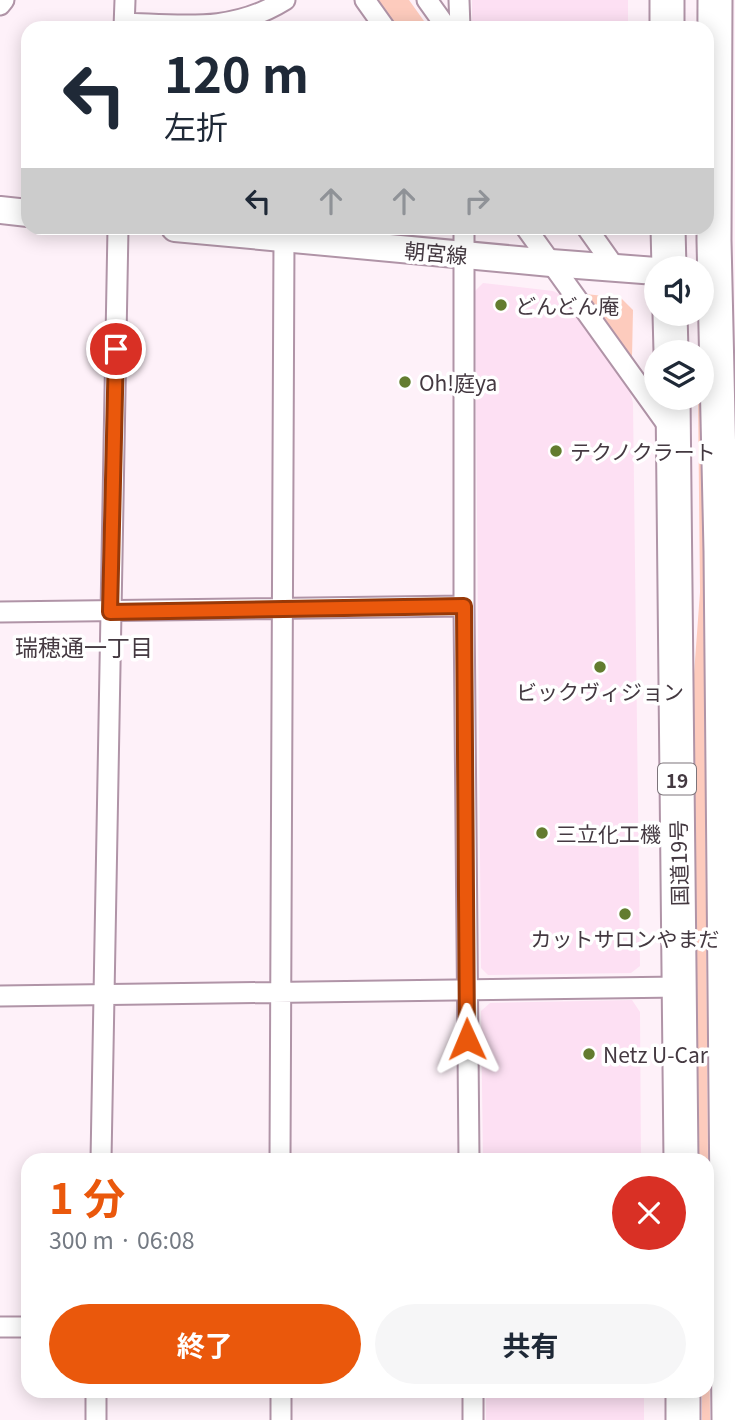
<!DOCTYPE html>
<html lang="ja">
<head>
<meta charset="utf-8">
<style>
  body { margin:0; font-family:Georgia,"Noto Sans JP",serif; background:#f6f6f7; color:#1f2937; height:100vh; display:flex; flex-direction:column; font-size:26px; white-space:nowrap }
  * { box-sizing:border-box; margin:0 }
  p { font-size:23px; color:#747a83 }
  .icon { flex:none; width:38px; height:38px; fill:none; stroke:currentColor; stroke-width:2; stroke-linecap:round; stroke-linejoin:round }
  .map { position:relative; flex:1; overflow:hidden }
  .side { position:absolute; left:21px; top:1153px; width:693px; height:245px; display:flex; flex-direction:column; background:#fff; border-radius:21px; box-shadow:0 4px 18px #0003 }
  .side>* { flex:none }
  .hud { position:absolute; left:21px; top:21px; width:693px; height:214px; border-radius:21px; box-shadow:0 4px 18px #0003; background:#fff; color:#1f2937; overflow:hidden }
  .buttons { position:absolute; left:644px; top:256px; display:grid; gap:14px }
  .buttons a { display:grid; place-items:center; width:70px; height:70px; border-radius:50%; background:#fff; box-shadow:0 4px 18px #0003; font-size:35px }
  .pin { position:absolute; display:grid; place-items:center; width:60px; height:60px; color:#fff; margin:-30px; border:4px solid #fff; border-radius:50%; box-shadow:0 2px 7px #0007 }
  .me { position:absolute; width:77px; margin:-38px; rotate:359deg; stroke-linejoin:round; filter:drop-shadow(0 0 5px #0008) }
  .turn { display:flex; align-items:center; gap:24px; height:147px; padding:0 28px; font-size:32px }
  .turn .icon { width:91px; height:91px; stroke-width:2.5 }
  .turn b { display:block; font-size:49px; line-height:60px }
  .lanes { display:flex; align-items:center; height:66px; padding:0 28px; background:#0003; justify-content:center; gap:35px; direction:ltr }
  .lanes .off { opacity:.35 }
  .round { display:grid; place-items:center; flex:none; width:74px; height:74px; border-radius:37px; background:#f6f6f7 }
  .summary { display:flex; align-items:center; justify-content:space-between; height:119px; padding:0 28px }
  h1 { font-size:42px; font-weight:700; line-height:52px; color:#ea580c }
  .button { display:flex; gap:14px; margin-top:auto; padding:14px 28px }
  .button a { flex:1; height:80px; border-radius:42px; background:#ea580c; color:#fff; font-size:28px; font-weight:700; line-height:80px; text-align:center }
  .button a+a { background:#f6f6f7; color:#1f2937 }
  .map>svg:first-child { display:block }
  .built { fill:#fde0f3 }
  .green { fill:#fdcbbd }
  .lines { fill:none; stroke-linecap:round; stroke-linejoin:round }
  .street-casing { stroke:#b094a7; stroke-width:23 }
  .secondary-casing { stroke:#b094a7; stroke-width:30 }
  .highway-casing { stroke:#b094a7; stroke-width:37 }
  .street { stroke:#fff; stroke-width:19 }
  .secondary { stroke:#fff; stroke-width:26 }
  .highway { stroke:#fff; stroke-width:33 }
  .route-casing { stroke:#983908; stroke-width:18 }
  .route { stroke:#ea580c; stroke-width:12 }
  .poi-dot { fill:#637c2f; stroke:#fff; stroke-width:2.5 }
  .labels { text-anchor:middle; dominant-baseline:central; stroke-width:7; stroke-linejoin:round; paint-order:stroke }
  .shield { fill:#fff; stroke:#7c747a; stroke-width:2 }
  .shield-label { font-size:19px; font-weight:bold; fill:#443941 }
  .street-label { font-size:21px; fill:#443941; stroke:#fff }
  .poi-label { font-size:21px; fill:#443941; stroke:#fff; text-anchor:start }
  .neighbourhood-label { font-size:23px; fill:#443941; stroke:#fff }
</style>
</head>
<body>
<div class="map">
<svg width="735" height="1420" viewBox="0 0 735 1420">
  <rect width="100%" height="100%" fill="#fef1f9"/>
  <!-- built -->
  <path class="built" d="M472,0H628V28H472Z
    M483,283L553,291L561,295L630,392L633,403L640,966L631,973L488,975L481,968L475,291Z
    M632,1000L640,1012L641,1160H483L481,1011L490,1003Z
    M486,1391H644V1420H486Z"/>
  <!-- green -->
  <path class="green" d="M375,0H409L429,28H396Z
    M586,294L621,298L633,310L632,357Z
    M698,397H702L710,1420H702V1391H707V1160H699L693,688L700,592Z"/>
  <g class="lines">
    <!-- street casing -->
    <g class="street-casing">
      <path id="street" d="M365,0L385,28
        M427,0L447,28
        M459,0L460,28
        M0,5L4,0
        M124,23C184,25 232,33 285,0
        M124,28L125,0
        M464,228V606L469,1160
        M526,228L671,430
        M587,228L616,269
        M0,612L464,606
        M0,996L680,987
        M101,1160L118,228
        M280,1160L284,239
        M0,1327H28
        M473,1391V1420
        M96,1420V1391
        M281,1420V1391"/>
    </g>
    <!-- secondary casing -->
    <g class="secondary-casing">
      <path id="secondary" d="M0,210L28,213
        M175,228L551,263L656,271"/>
    </g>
    <!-- highway casing -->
    <g class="highway-casing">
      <path id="highway" d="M667,0V28
        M715,0L714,240L721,551L729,1420
        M668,228L669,268
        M670,313L671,352
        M673,397L681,1160
        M683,1391V1420"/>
    </g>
    <!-- street -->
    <use href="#street" class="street"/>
    <!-- secondary -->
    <use href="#secondary" class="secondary"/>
    <!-- highway -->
    <use href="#highway" class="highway"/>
  </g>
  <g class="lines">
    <!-- route casing -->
    <g class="route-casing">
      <path id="route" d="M116,349L110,612L464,606L467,1039"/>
    </g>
    <!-- route -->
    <use href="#route" class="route"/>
  </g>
  <!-- markers -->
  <g class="poi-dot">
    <circle cx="501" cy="305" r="7"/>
    <circle cx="405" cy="382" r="7"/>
    <circle cx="556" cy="451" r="7"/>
    <circle cx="600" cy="667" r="7"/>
    <circle cx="542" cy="833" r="7"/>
    <circle cx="625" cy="914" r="7"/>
    <circle cx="589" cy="1054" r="7"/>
  </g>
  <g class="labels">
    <!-- shield labels -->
    <rect class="shield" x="658" y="763.5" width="38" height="31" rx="5"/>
    <g class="shield-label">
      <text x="677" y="779">19</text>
    </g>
    <!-- street labels -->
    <g class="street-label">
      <text transform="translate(436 252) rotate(5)">朝宮線</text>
      <text transform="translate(678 863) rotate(-91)">国道19号</text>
    </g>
    <!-- poi labels -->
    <g class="poi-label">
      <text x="515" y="305">どんどん庵</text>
      <text x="419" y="382">Oh!庭ya</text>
      <text x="570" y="451">テクノクラート</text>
      <text x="600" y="691" text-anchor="middle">ビックヴィジョン</text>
      <text x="556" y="833">三立化工機</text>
      <text x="625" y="938" text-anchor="middle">カットサロンやまだ</text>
      <text x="603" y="1054">Netz U-Car</text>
    </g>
    <!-- neighbourhood labels -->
    <g class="neighbourhood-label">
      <text x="84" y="646">瑞穂通一丁目</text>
    </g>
  </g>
</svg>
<div class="buttons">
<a><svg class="icon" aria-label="sound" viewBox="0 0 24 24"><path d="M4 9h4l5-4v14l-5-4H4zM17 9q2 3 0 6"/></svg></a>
<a><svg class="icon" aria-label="layers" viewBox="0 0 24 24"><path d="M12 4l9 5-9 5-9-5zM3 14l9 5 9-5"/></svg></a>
</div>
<div class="pin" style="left:116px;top:349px;background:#d93025"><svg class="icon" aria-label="arrive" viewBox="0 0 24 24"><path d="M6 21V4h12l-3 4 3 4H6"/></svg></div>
<svg class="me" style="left:467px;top:1039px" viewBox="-20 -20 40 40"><path d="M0-17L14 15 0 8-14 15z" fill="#ea580c" stroke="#fff" stroke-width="4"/></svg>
<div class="hud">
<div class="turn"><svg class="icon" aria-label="left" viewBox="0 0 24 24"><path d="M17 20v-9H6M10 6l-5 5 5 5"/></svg><div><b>120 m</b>左折</div></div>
<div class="lanes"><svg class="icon" aria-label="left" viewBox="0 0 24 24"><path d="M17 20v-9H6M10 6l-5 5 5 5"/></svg><svg class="icon off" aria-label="ahead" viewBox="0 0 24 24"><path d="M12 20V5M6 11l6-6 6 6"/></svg><svg class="icon off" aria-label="ahead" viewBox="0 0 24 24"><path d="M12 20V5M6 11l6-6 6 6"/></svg><svg class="icon off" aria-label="right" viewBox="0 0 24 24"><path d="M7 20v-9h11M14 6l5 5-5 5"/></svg></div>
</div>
<section class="side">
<div class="summary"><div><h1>1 分</h1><p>300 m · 06:08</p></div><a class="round" style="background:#d93025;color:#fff"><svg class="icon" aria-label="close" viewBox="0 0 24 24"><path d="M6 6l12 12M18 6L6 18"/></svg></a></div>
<div class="button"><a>終了</a><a>共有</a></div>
</section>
</div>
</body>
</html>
